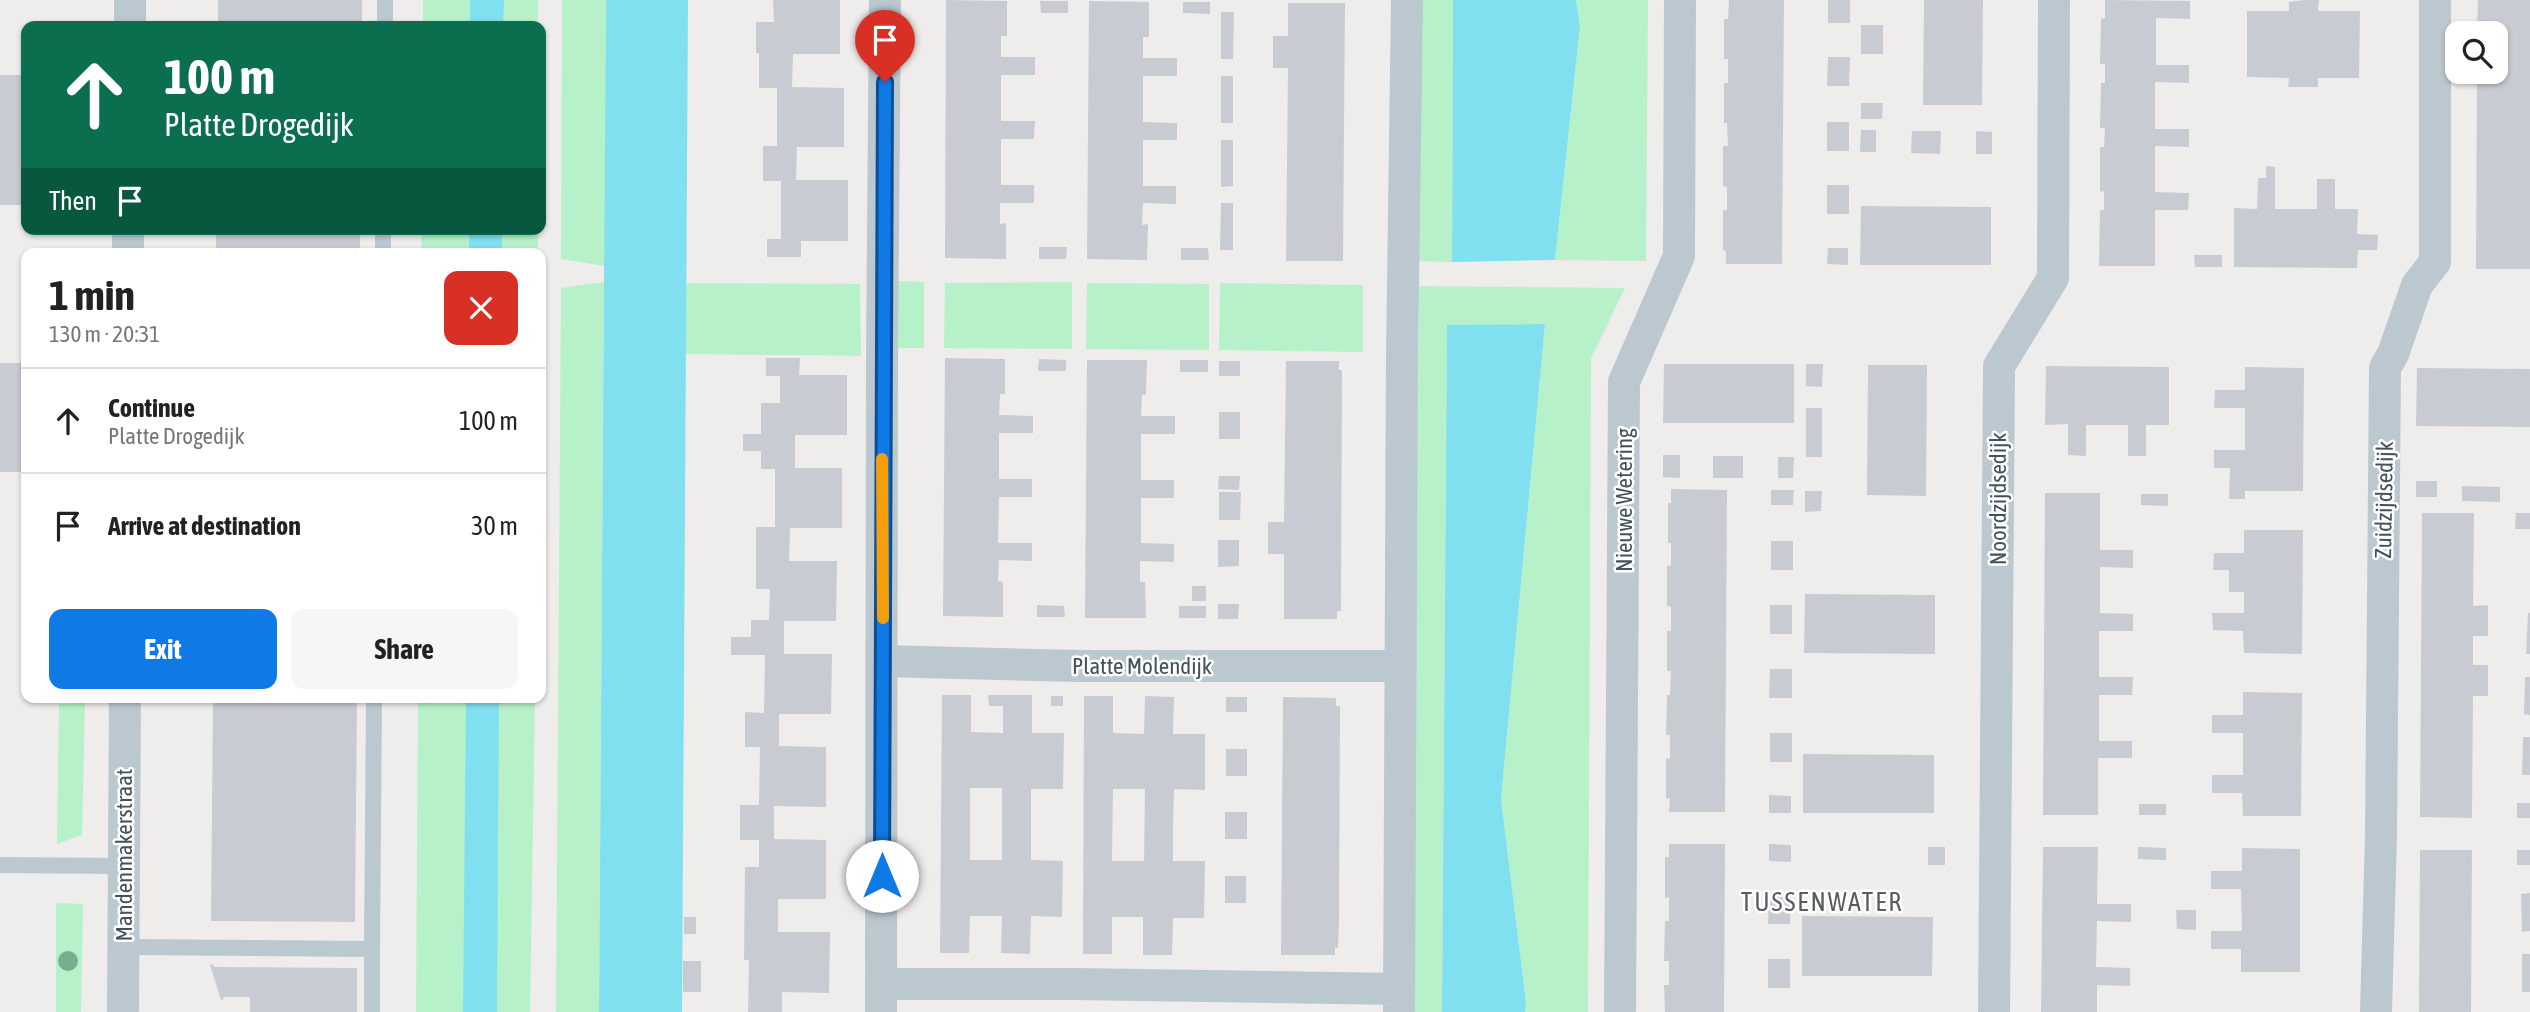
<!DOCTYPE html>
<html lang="en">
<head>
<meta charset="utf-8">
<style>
  body { margin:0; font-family:"Asap Condensed",sans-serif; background:#f6f6f6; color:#222; height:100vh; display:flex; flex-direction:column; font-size:26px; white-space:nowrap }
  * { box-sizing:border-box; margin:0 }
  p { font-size:23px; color:#767676 }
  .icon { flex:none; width:38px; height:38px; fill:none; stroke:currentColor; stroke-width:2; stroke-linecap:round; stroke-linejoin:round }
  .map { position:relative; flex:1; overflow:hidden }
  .panel { position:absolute; left:21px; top:248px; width:525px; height:455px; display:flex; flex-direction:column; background:#fff; border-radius:14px; box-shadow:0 2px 5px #0004 }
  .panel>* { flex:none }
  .top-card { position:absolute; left:21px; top:21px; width:525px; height:214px; border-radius:14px; box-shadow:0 2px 5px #0004; background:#0b6e4f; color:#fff; overflow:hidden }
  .buttons { position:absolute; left:2445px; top:21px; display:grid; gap:14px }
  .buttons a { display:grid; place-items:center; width:63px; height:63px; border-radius:14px; background:#fff; box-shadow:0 2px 5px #0004; font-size:35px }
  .pin { position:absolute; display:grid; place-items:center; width:60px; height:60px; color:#fff; margin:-72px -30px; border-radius:50% 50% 50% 0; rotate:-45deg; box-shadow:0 0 7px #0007 }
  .pin .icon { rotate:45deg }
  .me { position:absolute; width:77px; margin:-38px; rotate:0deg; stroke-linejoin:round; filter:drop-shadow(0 0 5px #0008) }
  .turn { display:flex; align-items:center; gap:24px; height:147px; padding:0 28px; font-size:32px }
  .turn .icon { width:91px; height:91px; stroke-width:2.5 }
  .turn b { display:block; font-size:49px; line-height:60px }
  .then { display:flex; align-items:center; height:66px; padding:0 28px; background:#0003; gap:14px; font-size:26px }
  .round { display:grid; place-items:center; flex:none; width:74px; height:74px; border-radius:14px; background:#f6f6f6 }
  .head { display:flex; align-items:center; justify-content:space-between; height:119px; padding:0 28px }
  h1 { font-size:42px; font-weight:700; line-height:52px }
  .primary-button { display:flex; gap:14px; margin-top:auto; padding:14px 28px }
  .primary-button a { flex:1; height:80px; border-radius:14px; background:#0f7ae6; color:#fff; font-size:28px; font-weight:700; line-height:80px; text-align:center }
  .primary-button a+a { background:#f6f6f6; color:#222 }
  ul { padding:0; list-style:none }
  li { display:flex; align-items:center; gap:21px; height:105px; padding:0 28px; border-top:2px solid #e0e0e0 }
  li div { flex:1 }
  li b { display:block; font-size:26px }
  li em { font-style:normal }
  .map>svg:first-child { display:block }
  .green { fill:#b6f1c9 }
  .water { fill:#81e0f0 }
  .building { fill:#c8ccd2; fill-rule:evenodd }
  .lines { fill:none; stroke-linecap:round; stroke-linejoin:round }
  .service { stroke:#bcc8d0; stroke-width:16 }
  .minor { stroke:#bcc8d0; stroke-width:32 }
  .tree { fill:#75b08e }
  .route-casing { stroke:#0a4f96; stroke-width:18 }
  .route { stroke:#0f7ae6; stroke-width:12 }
  .slow { stroke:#f59e0b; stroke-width:12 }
  .labels { text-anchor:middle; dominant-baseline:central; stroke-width:5; stroke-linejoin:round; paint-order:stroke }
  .street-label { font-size:23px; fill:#44515a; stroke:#fff }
  .quarter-label { font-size:26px; letter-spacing:2px; fill:#585d61; stroke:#fff }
</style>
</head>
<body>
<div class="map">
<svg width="2530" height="1012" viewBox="0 0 2530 1012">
  <rect width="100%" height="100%" fill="#efecec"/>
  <!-- green -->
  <path class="green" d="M423,0H538V26H423Z
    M562,0H606L605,266L561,259Z
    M1419,0H1453L1452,262L1416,261Z
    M1576,0H1648L1646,261L1555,260L1580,26Z
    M422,229H538V254H421Z
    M896,281L924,282V348H896Z
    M604,282L599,1012H556L561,288Z
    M1072,282V349L944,348L945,283Z
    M685,283L860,284L861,356L686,354Z
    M1087,283L1209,284V350L1086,349Z
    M1220,283L1363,285V352L1219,350Z
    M1419,286L1625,288L1591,358L1588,1012H1525L1526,1002L1501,799L1545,324L1447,326L1442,1012H1412Z
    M418,698H535L530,1012H416Z
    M85,703L82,835L57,844L59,704Z
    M56,903L83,904L81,1012H56Z"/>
  <!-- water -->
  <path class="water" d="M470,0H504L503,26H470Z
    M606,0H688L682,1012H599Z
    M1453,0H1576L1580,26L1555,260L1452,262Z
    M469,229H502V254H469Z
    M1545,324L1501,799L1526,1002L1525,1012H1442L1447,325Z
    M466,698H499L497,1012H463Z"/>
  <!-- building -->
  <path class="building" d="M218,0H362V26H218Z
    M773,0H840V54H793L792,87L844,88V147H797L796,180H848V241H801V257H767V239H781V181H763V146H777V88H759V53H756V22H774Z
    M946,0L1007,1V36H1001V57H1035V75H1001V121H1035L1034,139H1001V185H1034V203H1000V224L1006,223V259L945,258Z
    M1729,0H1784L1782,264H1726V251L1723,250V210H1727V187L1723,186V146H1728L1727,123H1724V83H1728V59H1724V19H1728Z
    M1828,0H1850V23H1828Z
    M1924,0H1983L1982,105H1923Z
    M2105,0L2190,1V19L2156,18V65H2189V83L2155,82V129H2189V147L2155,146V192L2189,193L2188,210H2155V266H2099L2100,210H2104V191L2100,192V147H2104L2105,128H2100L2101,83H2105V64H2100L2101,19L2105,18Z
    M2304,0H2319L2318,11H2360L2359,78H2318V87H2288L2289,78L2247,77V11H2289V2Z
    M2478,0H2530V269H2476L2477,72H2496V33H2477Z
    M1040,1H1068V13H1041Z
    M1089,1L1149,2V37H1143V58H1177V76H1143V122L1177,123V140H1143V186H1176V204L1143,203L1142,225L1148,224L1147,260L1087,259Z
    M1183,2H1210V14L1183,13Z
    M1288,3H1345L1343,261H1286L1288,68H1273V36H1288Z
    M1221,12H1234L1233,59H1221Z
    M1861,25H1883V54H1861Z
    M1828,57H1850L1849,86H1827Z
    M0,75H25L24,205H0Z
    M1221,76H1233V123H1221Z
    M1861,103H1883L1882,119H1861Z
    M1827,122H1849V151H1827Z
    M1861,130H1876V152H1860Z
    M1912,131H1941L1940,154L1911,153Z
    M1976,131L1992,132V154H1976Z
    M1221,140H1233V186L1221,187Z
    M2266,166L2275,167V209H2317V179H2335V209H2358L2357,234L2378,235L2377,250H2358L2357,268L2234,267V208L2257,209L2258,178H2266Z
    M1827,185H1849V214H1827Z
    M1221,203H1233V250H1220Z
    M1861,206L1991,207V265H1860Z
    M216,229H360V254H216Z
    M1039,247H1067L1066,259H1039Z
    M1181,248H1208L1209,260H1181Z
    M1828,248H1848V265L1827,264Z
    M2194,255H2222V267H2195Z
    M766,358H800L799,375H847V435H795V468H842V528H790L789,561H837L836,621H784V654H832L831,714H779V746L826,747V807L774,806V839L826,840V899H778V932H830L829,993L782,992V1012H748L749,960H744L745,867H759V840H740V805H759L760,747H745V712L764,713L765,655H731V637H751V620H769L770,589H756V527H775V469H761V451H743V434H761V403H780V376H766Z
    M945,358L1005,359V394H1000L999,415L1033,416V433H999V479H1032V497H999L998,543H1032V561L999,560L998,581L1003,582V617L943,616Z
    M1039,359L1066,360V371H1038Z
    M1087,360H1147L1146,395H1142L1141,416H1175V434H1141V480H1174V498H1141V543L1174,544V562L1140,561V582H1145L1146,618H1085Z
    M1180,360H1208V372H1180Z
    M1219,361H1240V376H1219Z
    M1286,361H1339V370H1342L1341,611H1337V619H1284V554H1268V522H1284Z
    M0,363H26V472H0Z
    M1664,364H1794V423H1663Z
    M1806,364H1823L1822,387L1806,386Z
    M1868,365H1927L1926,496L1867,495Z
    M2046,366L2169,367V425H2146V456H2128V425H2086V456L2068,455V424L2045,425Z
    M2245,367L2304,368L2303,491H2245V499H2229L2230,468H2214V450H2245V408H2214L2215,390H2245Z
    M2417,368L2530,369V427L2416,426Z
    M1806,408H1822V457H1806Z
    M1219,412H1240V439H1219Z
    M1663,455H1680V478L1663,477Z
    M1713,456H1743V478H1713Z
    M1778,457H1794L1793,478H1778Z
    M1219,476H1240L1239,490L1218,489Z
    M2416,481H2437V497H2416Z
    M2462,486L2500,487V502L2462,501Z
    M1671,489L1727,490L1725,812H1669L1670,798L1666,799V758L1670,759V735H1666L1667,695H1670L1671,671H1667V631H1671V607L1667,606V566H1671V543H1668V503H1671Z
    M1771,490H1794L1793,505H1771Z
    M1805,491H1822L1821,511L1805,512Z
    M1219,492H1241L1240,520H1219Z
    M2045,493H2100V550H2133V568L2100,567V613L2133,614V631H2099V677H2133L2132,695H2099V741H2132V758H2098V815H2043Z
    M2141,494H2168V506L2141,505Z
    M2422,513H2474L2473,606L2488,605V636H2473V665H2488V696H2473L2472,818L2420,817Z
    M2516,513H2530V529H2515Z
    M2244,530H2303L2302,654L2244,653L2243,631L2213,630L2212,613H2244V592H2229V570H2213L2214,553H2244Z
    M1218,540H1239V566L1218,567Z
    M1771,541H1793V570H1771Z
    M1192,586H1206V601H1192Z
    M1805,594L1935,595V654L1804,653Z
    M1218,604H1239L1238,619H1218Z
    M1037,605L1064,606L1065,617H1037Z
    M1770,605H1792V634H1770Z
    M1179,606H1206V618H1179Z
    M2528,613H2530V654H2526Z
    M1770,669H1792V698H1769Z
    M2525,677H2530V715L2524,714Z
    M2243,692L2302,693L2301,816H2243L2242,793H2212V775H2243V733H2212V715H2243Z
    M942,695H971V732L1003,733V706H989L988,695H1032V733H1064L1063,789H1031V860L1063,861L1062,917L1031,916L1030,954L1001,953L1002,916H970L969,953H940ZM970,788H1002V860H970Z
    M1051,696H1063V706H1051Z
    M1084,696H1113V733L1144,734L1145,696L1174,697L1173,734H1205V790L1174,789L1173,826V861H1205L1204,918H1173L1172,955H1143V917H1112V954H1083ZM1113,789H1145L1144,861H1112Z
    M1226,697H1247V712H1226Z
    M1283,697L1336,698V706H1340L1339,922L1338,948L1335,947V955H1281Z
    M213,698H357L355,922L211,921Z
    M1770,733H1792V762H1770Z
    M2523,737H2530V775H2522Z
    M1226,749H1247V776H1226Z
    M1803,754L1934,755V813H1803Z
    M1769,795L1791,796V813H1769Z
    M2517,803H2530V818H2517Z
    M2139,804H2166V815H2139Z
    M1225,812H1247V839H1225Z
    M1669,844H1725L1724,1012H1665L1664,985H1669V961H1664L1665,921H1669V897L1665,898V857H1669Z
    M1769,844L1791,845V862L1769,861Z
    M1928,847H1945V865H1928Z
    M2043,847H2098L2097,904H2131V922L2097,921L2096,967L2130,968V986L2097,985V1012H2041Z
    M2138,847L2166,848V860L2138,859Z
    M2242,848L2300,849V972H2241V949H2211V931H2242L2241,889H2211V871H2242Z
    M2420,850H2472L2471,1012H2419Z
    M2517,850H2530V865H2517Z
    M1225,876H1246V903H1225Z
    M2530,893V931L2522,932L2521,894Z
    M1769,895H1791L1790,924H1768Z
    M2176,910H2196V930L2177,929Z
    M1802,916L1933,917L1932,976H1802Z
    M684,917H696V934H684Z
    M2522,954H2530V992H2522Z
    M1768,959H1790V988H1768Z
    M683,961H701V992H683Z
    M213,964L214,967L357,968V1012H250V997H223L224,999L221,1000L210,965Z"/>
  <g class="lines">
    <!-- service -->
    <path class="service" d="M385,26V0
      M383,254V229
      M0,865L124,866
      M123,947L372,949L374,698
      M372,949V1012"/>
    <!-- minor -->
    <path class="minor" d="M130,26V0
      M128,254V229
      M883,661L1078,666H1401
      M881,984H1074L1399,989
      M123,1012L125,698
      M881,1012L882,353L885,0
      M1399,1012L1402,357L1407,0
      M1620,1012L1624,382L1679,256L1680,0
      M1994,1012L1999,366L2053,278L2054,0
      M2376,1012L2381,835L2385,368L2393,354L2417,285L2435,262V0"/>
  </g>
  <!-- trees -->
  <circle class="tree" cx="68" cy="961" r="10"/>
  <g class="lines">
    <!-- route casing -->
    <g class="route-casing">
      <path id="route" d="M882,876L885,82"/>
    </g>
    <!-- route -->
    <use href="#route" class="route"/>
    <!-- slow -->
    <path class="slow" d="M882,459L883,618"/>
  </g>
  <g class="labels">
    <!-- street labels -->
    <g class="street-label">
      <text transform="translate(1998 499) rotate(-90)">Noordzijdsedijk</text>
      <text transform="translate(1624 500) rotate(-90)">Nieuwe Wetering</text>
      <text transform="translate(2384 500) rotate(-89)">Zuidzijdsedijk</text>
      <text x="1142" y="666">Platte Molendijk</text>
      <text transform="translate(124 855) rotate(-90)">Mandenmakerstraat</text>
    </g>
    <!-- quarter labels -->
    <g class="quarter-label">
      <text x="1822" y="902">TUSSENWATER</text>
    </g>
  </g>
</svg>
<div class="buttons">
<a><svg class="icon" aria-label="search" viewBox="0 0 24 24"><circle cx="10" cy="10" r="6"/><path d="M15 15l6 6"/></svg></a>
</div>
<div class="pin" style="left:885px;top:82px;background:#d93025"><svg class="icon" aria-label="arrive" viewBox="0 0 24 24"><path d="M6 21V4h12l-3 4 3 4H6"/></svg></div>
<svg class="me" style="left:882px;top:876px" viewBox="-20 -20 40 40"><circle r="19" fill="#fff"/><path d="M0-13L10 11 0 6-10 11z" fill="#0f7ae6"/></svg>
<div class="top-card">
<div class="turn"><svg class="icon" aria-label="ahead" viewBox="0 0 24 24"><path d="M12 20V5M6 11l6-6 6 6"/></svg><div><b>100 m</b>Platte Drogedijk</div></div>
<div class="then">Then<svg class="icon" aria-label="arrive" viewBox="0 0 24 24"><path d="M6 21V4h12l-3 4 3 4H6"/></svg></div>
</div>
<section class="panel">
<div class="head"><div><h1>1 min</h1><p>130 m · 20:31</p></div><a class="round" style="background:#d93025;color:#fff"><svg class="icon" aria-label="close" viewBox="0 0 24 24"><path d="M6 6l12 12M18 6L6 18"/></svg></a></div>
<ul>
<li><svg class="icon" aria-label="ahead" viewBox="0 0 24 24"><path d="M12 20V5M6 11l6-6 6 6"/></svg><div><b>Continue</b><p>Platte Drogedijk</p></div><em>100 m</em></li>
<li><svg class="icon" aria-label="arrive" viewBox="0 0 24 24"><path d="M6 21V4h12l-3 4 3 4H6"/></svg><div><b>Arrive at destination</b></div><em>30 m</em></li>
</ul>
<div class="primary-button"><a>Exit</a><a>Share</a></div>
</section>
</div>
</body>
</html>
